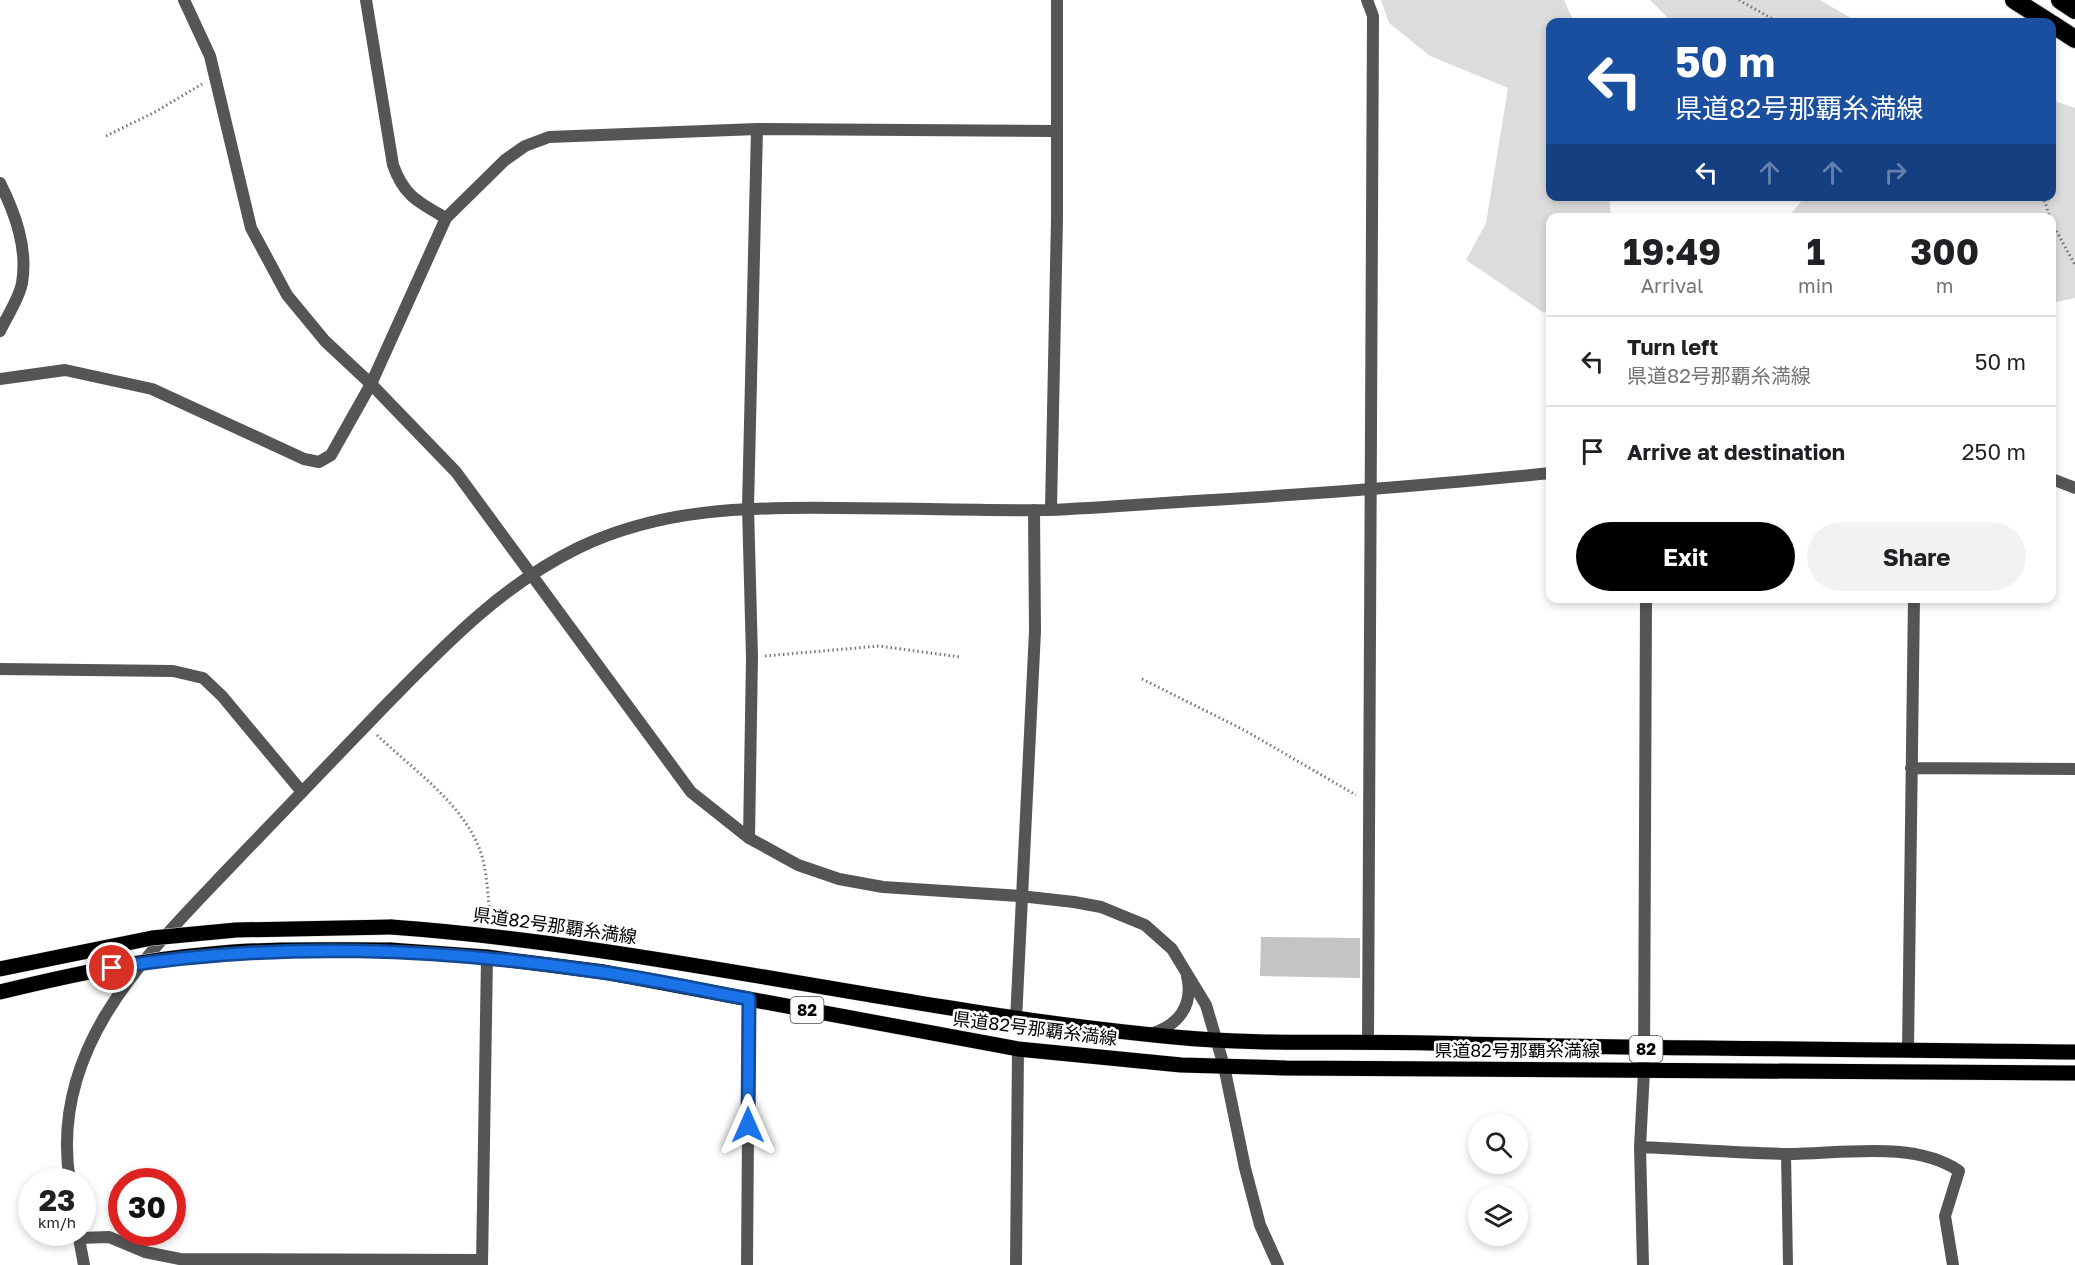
<!DOCTYPE html>
<html lang="en">
<head>
<meta charset="utf-8">
<style>
  body { margin:0; font-family:"Golos Text","Noto Sans JP",sans-serif; background:#f2f2f2; color:#202124; height:100vh; display:flex; flex-direction:column; font-size:22px; white-space:nowrap }
  * { box-sizing:border-box; margin:0 }
  p { font-size:20px; color:#757577 }
  .icon { flex:none; width:33px; height:33px; fill:none; stroke:currentColor; stroke-width:2; stroke-linecap:round; stroke-linejoin:round }
  .map { position:relative; flex:1; overflow:hidden }
  .drawer { position:absolute; left:1546px; top:213px; width:510px; height:390px; display:flex; flex-direction:column; background:#fff; border-radius:12px; box-shadow:0 3px 9px #0003 }
  .drawer>* { flex:none }
  .hud { position:absolute; left:1546px; top:18px; width:510px; height:183px; border-radius:12px; box-shadow:0 3px 9px #0003; background:#1a4fa0; color:#fff; overflow:hidden }
  .tools { position:absolute; left:1468px; top:1114px; display:grid; gap:12px }
  .tools a { display:grid; place-items:center; width:60px; height:60px; border-radius:50%; background:#fff; box-shadow:0 3px 9px #0003; font-size:30px }
  .speed { position:absolute; left:18px; top:1168px; display:flex; gap:12px; font-size:30px; font-weight:700; text-align:center }
  .speed>* { display:grid; place-content:center; width:78px; height:78px; border-radius:50%; background:#fff; box-shadow:0 3px 9px #0003; line-height:1 }
  .speed small { font-size:15px; font-weight:400 }
  .speed .limit { border:9px solid #d22; background:#fff; color:#111 }
  .pin { position:absolute; display:grid; place-items:center; width:51px; height:51px; color:#fff; margin:-26px; border:3px solid #fff; border-radius:50%; box-shadow:0 2px 6px #0007 }
  .me { position:absolute; width:66px; margin:-33px; rotate:0deg; stroke-linejoin:round; filter:drop-shadow(0 0 4px #0008) }
  .turn { display:flex; align-items:center; gap:21px; height:126px; padding:0 30px; font-size:27px }
  .turn .icon { width:78px; height:78px; stroke-width:2.5 }
  .turn b { display:block; font-size:42px; line-height:51px }
  .lanes { display:flex; align-items:center; height:57px; padding:0 30px; background:#0003; justify-content:center; gap:30px; direction:ltr }
  .lanes .off { opacity:.35 }
  .eta { display:flex; justify-content:space-evenly; align-items:center; height:102px; text-align:center }
  .eta b { font-size:36px; font-weight:700; line-height:42px }
  .button { display:flex; gap:12px; margin-top:auto; padding:12px 30px }
  .button a { flex:1; height:69px; border-radius:36px; background:#000; color:#fff; font-size:24px; font-weight:700; line-height:69px; text-align:center }
  .button a+a { background:#f2f2f2; color:#202124 }
  ul { padding:0; list-style:none }
  li { display:flex; align-items:center; gap:18px; height:90px; padding:0 30px; border-top:2px solid #e0e0e0 }
  li div { flex:1 }
  li b { display:block; font-size:22px }
  li em { font-style:normal }
  .map>svg:first-child { display:block }
  .green { fill:#dcdcdc }
  .building { fill:#c4c4c4 }
  .lines { fill:none; stroke-linecap:round; stroke-linejoin:round }
  .primary-casing { stroke:#dbdbdb; stroke-width:16 }
  .motorway-casing { stroke:#dbdbdb; stroke-width:20 }
  .path { stroke:#777; stroke-width:3; stroke-dasharray:1.5 3; stroke-linecap:butt }
  .service { stroke:#555; stroke-width:10 }
  .minor { stroke:#555; stroke-width:12 }
  .tertiary { stroke:#555; stroke-width:12 }
  .primary { stroke:#000; stroke-width:15 }
  .motorway { stroke:#000; stroke-width:18 }
  .primary-bridge-casing { stroke:#dbdbdb; stroke-width:16; stroke-linecap:butt }
  .primary-bridge { stroke:#000; stroke-width:15 }
  .route-casing { stroke:#114b97; stroke-width:15 }
  .route { stroke:#1a73e8; stroke-width:10 }
  .labels { text-anchor:middle; dominant-baseline:central; stroke-width:5; stroke-linejoin:round; paint-order:stroke }
  .shield { fill:#fff; stroke:#4c4c4c; stroke-width:1.5 }
  .shield-label { font-size:16px; font-weight:bold; fill:#000 }
  .street-label { font-size:18px; fill:#000; stroke:#fff }
</style>
</head>
<body>
<div class="map">
<svg width="2075" height="1265" viewBox="0 0 2075 1265">
  <rect width="100%" height="100%" fill="#fff"/>
  <!-- green -->
  <path class="green" d="M1381,0H1564L1574,22H1551V196L1609,197L1611,217L1551,218V303L1544,313L1466,260L1486,223L1508,88L1430,56L1389,23Z
    M1650,0H1820L1858,22H1672Z
    M2052,100L2075,108V298L2052,303V218L1788,217L1805,197L2052,196Z"/>
  <!-- building -->
  <path class="building" d="M1261,937L1360,938V978L1260,976Z"/>
  <g class="lines">
    <!-- primary casing -->
    <g class="primary-casing">
      <path id="primary" d="M391,927C654,946 911,1013 1174,1037C1258,1045 1344,1041 1429,1043C1644,1049 1860,1049 2075,1052
        M390,950L487,957L604,972L1018,1049L1181,1065L1286,1068L2075,1073"/>
    </g>
    <!-- motorway casing -->
    <g class="motorway-casing">
      <path id="motorway" d="M2014,0L2049,22
        M2060,0L2075,10
        M2052,24L2075,39"/>
    </g>
    <!-- path -->
    <path class="path" d="M1739,0L1778,22
      M106,136L155,112L202,84
      M2043,196L2050,218
      M2052,223L2075,265
      M765,656L879,646L960,657
      M1142,679L1244,730L1356,795
      M377,735C411,768 457,799 477,843C486,862 487,885 489,906"/>
    <!-- service -->
    <path class="service" d="M1786,1154L1788,1265"/>
    <!-- minor -->
    <path class="minor" d="M366,0L393,165C404,196 418,202 446,218
      M1367,0L1373,16L1368,1042
      M0,183C15,213 28,248 22,283C19,299 7,316 0,331
      M0,379L65,370L152,389L304,459L319,462L331,455L371,384L446,218L505,160L525,146L549,137L757,129L1056,131
      M1051,509L1057,218V0
      M0,669L173,671L203,678L222,696L302,792
      M1911,768L2075,769
      M749,838L752,657L748,507L757,129
      M1016,1020L1035,631L1034,510
      M1908,1050L1914,598
      M1640,1147C1689,1149 1738,1153 1788,1154C1840,1154 1914,1140 1959,1171L1945,1216L1953,1265
      M79,1238L109,1237L145,1252L180,1259L482,1260
      M482,1265L487,957
      M747,1265L749,1000
      M1016,1265L1018,1049
      M1643,1265L1640,1147L1644,1071L1646,598"/>
    <!-- tertiary -->
    <path class="tertiary" d="M184,0L210,56L251,228L287,295L325,341L371,384L456,472L691,792L749,838L798,865L839,879L883,887L1020,896L1074,902L1101,907L1145,925L1172,949L1206,1005L1224,1066L1245,1168L1260,1225L1278,1265
      M2052,479L2075,488
      M1150,1034C1178,1026 1194,1006 1187,976
      M70,1182C48,1049 145,956 228,869C279,816 330,763 381,710C441,649 500,586 578,548C661,508 747,507 838,508C908,508 978,511 1048,510C1097,508 1146,504 1195,501C1314,494 1432,485 1551,473
      M78,1233L84,1265"/>
    <!-- primary -->
    <use href="#primary" class="primary"/>
    <!-- motorway -->
    <use href="#motorway" class="motorway"/>
    <!-- primary-bridge casing -->
    <g class="primary-bridge-casing">
      <path id="primary-bridge" d="M0,969L152,938L236,930L391,927
        M0,992C70,975 140,960 211,954C271,948 330,950 390,950"/>
    </g>
    <!-- primary-bridge -->
    <use href="#primary-bridge" class="primary-bridge"/>
  </g>
  <g class="lines">
    <!-- route casing -->
    <g class="route-casing">
      <path id="route" d="M112,968C276,941 438,948 601,972C651,979 700,990 749,999L748,1125"/>
    </g>
    <!-- route -->
    <use href="#route" class="route"/>
  </g>
  <g class="labels">
    <!-- shield labels -->
    <g class="shield">
      <rect x="790.5" y="997" width="33" height="26" rx="4.5"/>
      <rect x="1629.5" y="1036" width="33" height="26" rx="4.5"/>
    </g>
    <g class="shield-label">
      <text x="807" y="1010">82</text>
      <text x="1646" y="1049">82</text>
    </g>
    <!-- street labels -->
    <g class="street-label">
      <text transform="translate(555 925) rotate(8)">県道82号那覇糸満線</text>
      <text transform="translate(1035 1028) rotate(7)">県道82号那覇糸満線</text>
      <text x="1517" y="1050">県道82号那覇糸満線</text>
    </g>
  </g>
</svg>
<div class="tools">
<a><svg class="icon" aria-label="search" viewBox="0 0 24 24"><circle cx="10" cy="10" r="6"/><path d="M15 15l6 6"/></svg></a>
<a><svg class="icon" aria-label="layers" viewBox="0 0 24 24"><path d="M12 4l9 5-9 5-9-5zM3 14l9 5 9-5"/></svg></a>
</div>
<div class="speed"><div>23<small>km/h</small></div><div class="limit">30</div></div>
<div class="pin" style="left:112px;top:968px;background:#d93025"><svg class="icon" aria-label="arrive" viewBox="0 0 24 24"><path d="M6 21V4h12l-3 4 3 4H6"/></svg></div>
<svg class="me" style="left:748px;top:1125px" viewBox="-20 -20 40 40"><path d="M0-17L14 15 0 8-14 15z" fill="#1a73e8" stroke="#fff" stroke-width="4"/></svg>
<div class="hud">
<div class="turn"><svg class="icon" aria-label="left" viewBox="0 0 24 24"><path d="M17 20v-9H6M10 6l-5 5 5 5"/></svg><div><b>50 m</b>県道82号那覇糸満線</div></div>
<div class="lanes"><svg class="icon" aria-label="left" viewBox="0 0 24 24"><path d="M17 20v-9H6M10 6l-5 5 5 5"/></svg><svg class="icon off" aria-label="ahead" viewBox="0 0 24 24"><path d="M12 20V5M6 11l6-6 6 6"/></svg><svg class="icon off" aria-label="ahead" viewBox="0 0 24 24"><path d="M12 20V5M6 11l6-6 6 6"/></svg><svg class="icon off" aria-label="right" viewBox="0 0 24 24"><path d="M7 20v-9h11M14 6l5 5-5 5"/></svg></div>
</div>
<section class="drawer">
<div class="eta">
<div><b>19:49</b><p>Arrival</p></div>
<div><b>1</b><p>min</p></div>
<div><b>300</b><p>m</p></div>
</div>
<ul>
<li><svg class="icon" aria-label="left" viewBox="0 0 24 24"><path d="M17 20v-9H6M10 6l-5 5 5 5"/></svg><div><b>Turn left</b><p>県道82号那覇糸満線</p></div><em>50 m</em></li>
<li><svg class="icon" aria-label="arrive" viewBox="0 0 24 24"><path d="M6 21V4h12l-3 4 3 4H6"/></svg><div><b>Arrive at destination</b></div><em>250 m</em></li>
</ul>
<div class="button"><a>Exit</a><a>Share</a></div>
</section>
</div>
</body>
</html>
